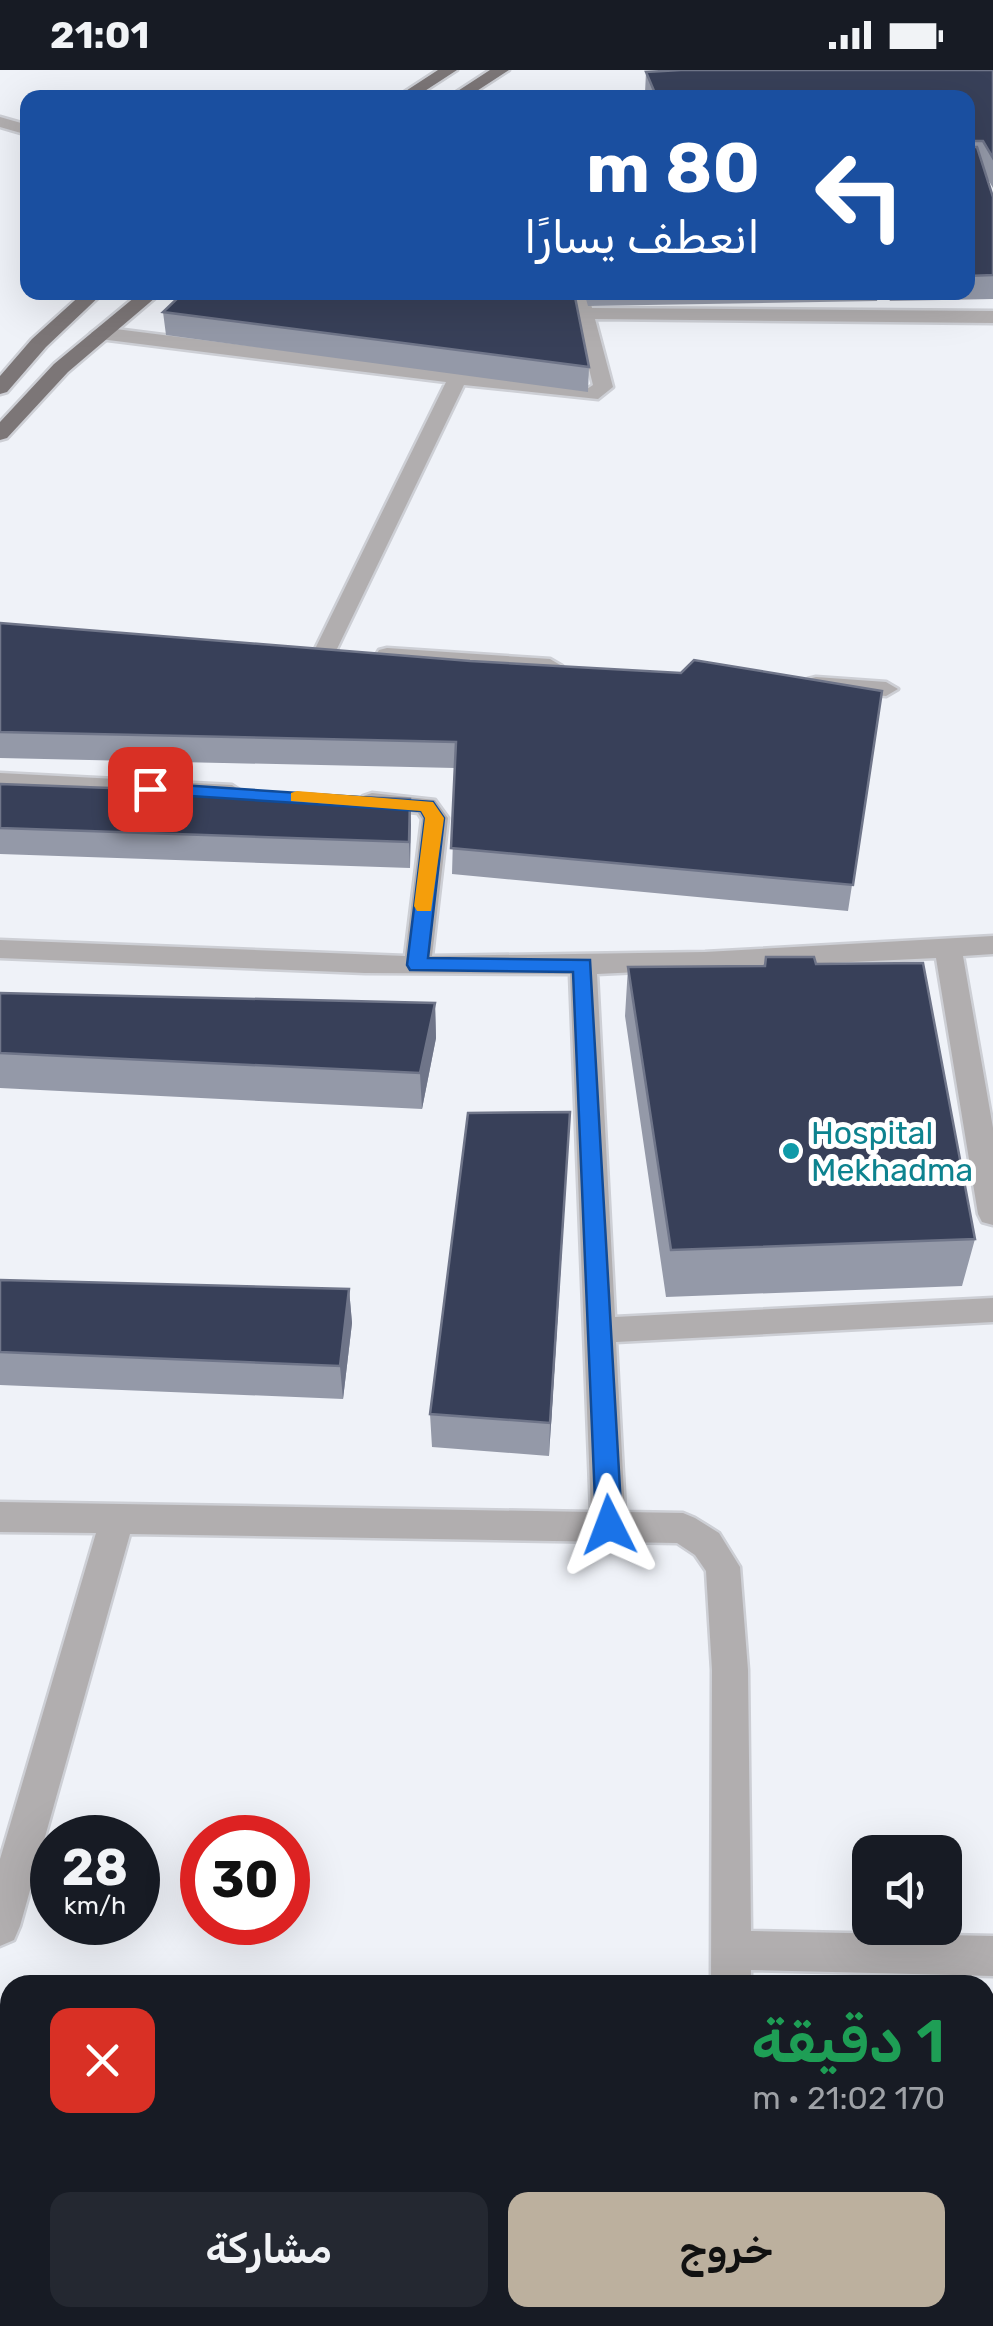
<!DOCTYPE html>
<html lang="ar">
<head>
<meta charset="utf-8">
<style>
  body { margin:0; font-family:Rubik,Cairo,sans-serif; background:#242831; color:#f1f3f6; direction:rtl; height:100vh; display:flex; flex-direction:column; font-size:38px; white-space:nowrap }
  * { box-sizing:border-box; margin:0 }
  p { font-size:32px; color:#9ea1a6 }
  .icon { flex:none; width:55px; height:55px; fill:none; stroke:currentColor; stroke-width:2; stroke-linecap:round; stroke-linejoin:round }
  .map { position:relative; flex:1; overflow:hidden; direction:ltr }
  .drawer { position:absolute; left:0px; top:1905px; width:995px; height:352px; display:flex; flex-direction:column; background:#171b24; border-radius:30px 30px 0 0; box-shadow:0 10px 40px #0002; direction:rtl }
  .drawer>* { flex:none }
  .hud { position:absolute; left:20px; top:20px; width:955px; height:210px; border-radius:20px; box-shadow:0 10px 40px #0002; direction:rtl; background:#1a4fa0; color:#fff; overflow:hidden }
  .fabs { position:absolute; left:852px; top:1765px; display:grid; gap:20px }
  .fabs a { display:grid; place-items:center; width:110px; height:110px; border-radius:20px; background:#171b24; box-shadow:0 10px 40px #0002; font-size:50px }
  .speed { position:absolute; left:30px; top:1745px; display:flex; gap:20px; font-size:50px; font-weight:700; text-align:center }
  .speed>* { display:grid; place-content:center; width:130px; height:130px; border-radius:50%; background:#171b24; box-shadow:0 10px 40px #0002; line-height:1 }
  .speed small { font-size:25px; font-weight:400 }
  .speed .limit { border:15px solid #d22; background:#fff; color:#111 }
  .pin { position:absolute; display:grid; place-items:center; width:85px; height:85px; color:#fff; margin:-42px; border-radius:20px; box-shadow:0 5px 15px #0006 }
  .me { position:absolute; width:110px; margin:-55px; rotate:357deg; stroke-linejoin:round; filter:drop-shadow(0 0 8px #0008) }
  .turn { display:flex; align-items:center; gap:35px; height:210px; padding:0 50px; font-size:45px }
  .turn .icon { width:130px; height:130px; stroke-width:2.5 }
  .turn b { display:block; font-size:70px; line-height:85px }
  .round { display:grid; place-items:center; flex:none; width:105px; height:105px; border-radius:20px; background:#242831 }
  .head { display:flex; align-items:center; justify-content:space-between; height:170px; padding:0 50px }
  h1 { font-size:60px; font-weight:600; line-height:75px; color:#1e9e55 }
  .button { display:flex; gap:20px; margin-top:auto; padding:20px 50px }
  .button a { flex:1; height:115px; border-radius:20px; background:#bcb09e; color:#111; font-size:40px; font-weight:600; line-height:115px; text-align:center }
  .button a+a { background:#242831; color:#f1f3f6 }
  .status { display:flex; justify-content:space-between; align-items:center; height:70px; padding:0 50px; background:#171b24; direction:ltr }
  .status svg { height:28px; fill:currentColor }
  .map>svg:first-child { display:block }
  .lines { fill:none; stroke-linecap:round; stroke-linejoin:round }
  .minor-casing { stroke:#cdcfd5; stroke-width:5 }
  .major-casing { stroke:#cdcfd5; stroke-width:5 }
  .minor { fill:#b1aeaf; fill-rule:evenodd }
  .major { fill:#7c7677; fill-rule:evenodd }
  .wall { fill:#9499a8 }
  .shaded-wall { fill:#6f7589 }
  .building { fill:#384059; stroke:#6f7589; stroke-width:2.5 }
  .route { fill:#1a73e8; stroke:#114b97; stroke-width:2.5 }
  .slow { fill:#f59e0b }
  .culture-dot { fill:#0f9aa8; stroke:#fff; stroke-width:4 }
  .labels { text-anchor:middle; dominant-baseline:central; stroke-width:10; stroke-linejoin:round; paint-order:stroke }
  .culture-label { font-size:32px; fill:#0d838f; stroke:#fff; text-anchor:start }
</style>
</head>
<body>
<div class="status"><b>21:01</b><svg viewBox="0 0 49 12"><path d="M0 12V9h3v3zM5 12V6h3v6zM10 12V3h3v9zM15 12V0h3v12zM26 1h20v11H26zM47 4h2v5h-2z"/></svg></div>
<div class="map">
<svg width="993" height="2256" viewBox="0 0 993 2256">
  <rect width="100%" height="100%" fill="#eff2f8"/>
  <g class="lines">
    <!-- minor casing -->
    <g class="minor-casing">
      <path id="minor" d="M0,47L28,55V65L0,57Z
        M570,222H588L592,238L993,241V253L595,249L613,317L598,329L464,315L336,581L325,588L314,581L446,312L100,269L91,263L100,257L587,319L593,315Z
        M387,578L550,589L562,596L550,603L379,590L376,585L379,580Z
        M816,607L886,612L898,619L886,626L808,619L804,614L808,609Z
        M0,703L232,715L244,723L232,731L0,719Z
        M372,723L435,730L448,748L432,886L705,882L993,866V884L963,886L993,1058V1155L982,1152L978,1144L936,888L597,904L615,1247L993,1228V1252L616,1272L625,1442L683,1443L695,1448L719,1463L740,1497L748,1600L751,1861L993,1866V1906L751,1900V1915H711L712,1600L706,1501L695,1485L677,1473L130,1464L20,1856L14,1870L0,1876V1789L96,1463L0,1462V1432L591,1442L570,904L365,903L0,888V870L405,886L422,749L418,743L363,736L360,731L363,726Z
        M0,2145L10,2146V2190L0,2189Z
        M706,2248H750L749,2256H705Z"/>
    </g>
    <!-- major casing -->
    <g class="major-casing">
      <path id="major" d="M438,0H457L414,28H395Z
        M490,0H509L466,28H447Z
        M84,222H104L46,277L7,322L0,324V306L32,269Z
        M141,222H162L68,302L7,368L0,370V352L54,294Z"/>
    </g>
    <!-- minor -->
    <use href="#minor" class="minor"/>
    <!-- major -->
    <use href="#major" class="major"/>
  </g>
  <!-- wall -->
  <path class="wall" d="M993,0V118L986,106L993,127V229L890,231L885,222H968V28H647L645,23L646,2Z
    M584,222H879L877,231L588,236Z
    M163,242L589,297L588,322L166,265Z
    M0,553L470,591L882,621L848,841L452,804L455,698L0,688Z
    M0,714L410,729V798L0,784Z
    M816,894L975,1169L962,1216L666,1227L625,946L628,897L765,896Z
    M0,923L435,933L436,968L422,1039L0,1018Z
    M568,1078L549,1386L432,1377L430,1344Z
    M0,1210L349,1219L352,1253L343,1329L0,1315Z"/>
  <!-- shaded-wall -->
  <path class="shaded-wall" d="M410,729L411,755L410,798L409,772Z
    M435,933L436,968L422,1039L420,1003Z
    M570,1042L568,1078L549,1386L550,1353Z
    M349,1219L352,1253L343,1329L340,1296Z"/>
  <!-- building -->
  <path class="building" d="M681,0H993V88L983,71H968V28H657L646,2Z
    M968,77H977L993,127V205L968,206Z
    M184,222H574L589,297L163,242Z
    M0,553L470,591L681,603L694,590L882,621L853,815L451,778L456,672L0,662Z
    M0,714L410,729L409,772L0,758Z
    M766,887H814L816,894L923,893L975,1169L671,1180L628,897L765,896Z
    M0,923L435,933L420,1003L0,983Z
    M570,1042L550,1353L430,1344L468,1043Z
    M0,1210L349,1219L340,1296L0,1282Z"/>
  <!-- route -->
  <path class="route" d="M150,713L433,732L444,748L428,888L590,890L622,1455L618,1463L609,1466L600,1463L596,1455L573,902L410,900L407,895L425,748L421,741L144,723L141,719Z"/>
  <!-- slow -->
  <path class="slow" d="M297,721L433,732L444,748L431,841H417L414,836L425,748L421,741L291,731V723Z"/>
  <!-- markers -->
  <circle class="culture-dot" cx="791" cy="1081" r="10"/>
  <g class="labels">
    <!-- culture labels -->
    <g class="culture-label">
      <text x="811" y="1063">Hospital<tspan x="811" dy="37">Mekhadma</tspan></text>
    </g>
  </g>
</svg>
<div class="fabs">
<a><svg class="icon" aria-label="sound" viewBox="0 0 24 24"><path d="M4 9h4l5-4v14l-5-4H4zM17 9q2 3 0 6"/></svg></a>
</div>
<div class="speed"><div>28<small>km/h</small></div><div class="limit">30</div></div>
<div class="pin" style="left:150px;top:719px;background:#d93025"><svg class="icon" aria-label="arrive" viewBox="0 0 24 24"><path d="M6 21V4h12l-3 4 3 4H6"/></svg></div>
<svg class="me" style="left:609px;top:1455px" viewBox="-20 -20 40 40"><path d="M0-17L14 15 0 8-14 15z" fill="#1a73e8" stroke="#fff" stroke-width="4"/></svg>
<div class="hud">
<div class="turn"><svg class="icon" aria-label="left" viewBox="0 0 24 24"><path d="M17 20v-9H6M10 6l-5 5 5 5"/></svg><div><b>80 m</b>انعطف يسارًا</div></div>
</div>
<section class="drawer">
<div class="head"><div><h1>1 دقيقة</h1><p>170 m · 21:02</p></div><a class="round" style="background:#d93025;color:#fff"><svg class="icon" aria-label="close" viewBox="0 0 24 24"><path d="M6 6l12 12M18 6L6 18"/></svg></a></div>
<div class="button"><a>خروج</a><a>مشاركة</a></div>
</section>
</div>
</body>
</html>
